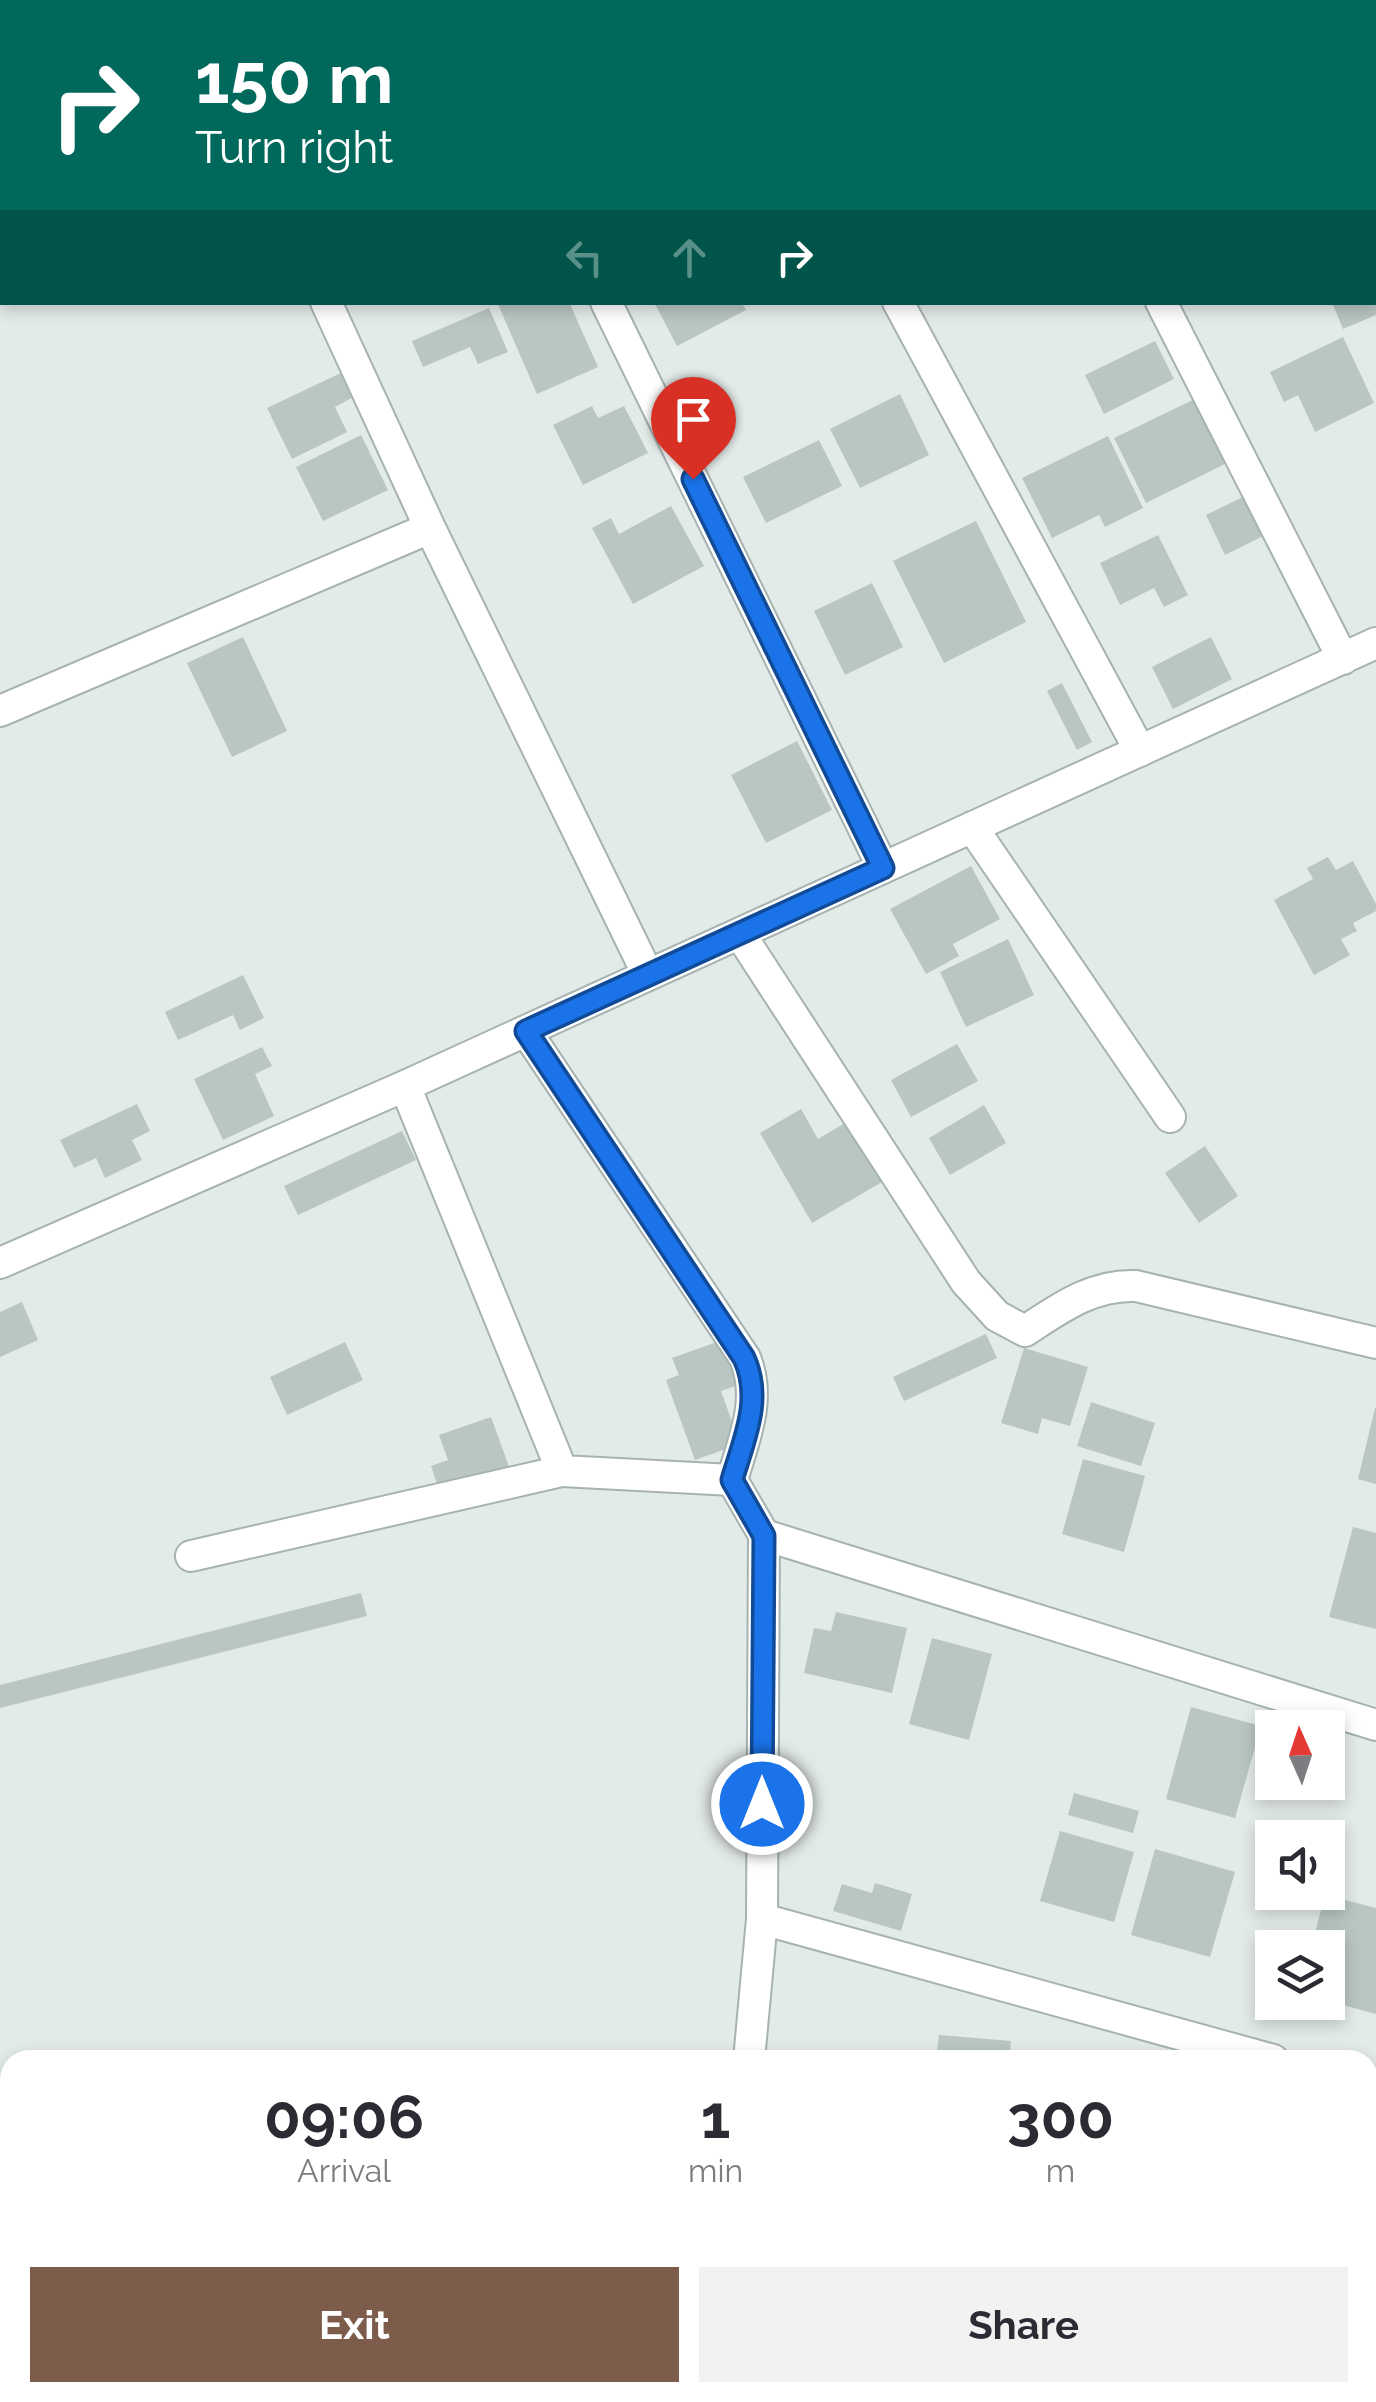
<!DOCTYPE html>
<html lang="en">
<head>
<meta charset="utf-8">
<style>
  body { margin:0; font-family:Raleway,sans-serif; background:#f2f2f3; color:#2b2b33; height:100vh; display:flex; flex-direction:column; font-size:38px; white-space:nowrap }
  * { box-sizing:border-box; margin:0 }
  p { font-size:32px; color:#7c7c81 }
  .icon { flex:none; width:55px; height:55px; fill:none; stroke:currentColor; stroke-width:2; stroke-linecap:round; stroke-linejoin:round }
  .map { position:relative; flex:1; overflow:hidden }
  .details { position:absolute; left:0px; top:2050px; width:1378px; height:352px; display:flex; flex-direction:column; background:#fff; border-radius:30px 30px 0 0; box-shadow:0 5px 15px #0003 }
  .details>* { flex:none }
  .banner { position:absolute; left:0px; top:0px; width:1378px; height:305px; box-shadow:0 5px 15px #0003; background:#00695c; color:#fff; overflow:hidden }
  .needle { width:65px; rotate:357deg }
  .buttons { position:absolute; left:1255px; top:1710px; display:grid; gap:20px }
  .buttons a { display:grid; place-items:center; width:90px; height:90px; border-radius:0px; background:#fff; box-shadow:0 5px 15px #0003; font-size:50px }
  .pin { position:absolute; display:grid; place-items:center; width:85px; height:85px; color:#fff; margin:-102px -42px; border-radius:50% 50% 50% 0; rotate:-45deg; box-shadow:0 0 10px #0007 }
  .pin .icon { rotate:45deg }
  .me { position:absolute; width:110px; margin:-55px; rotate:0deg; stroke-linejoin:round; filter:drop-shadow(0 0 8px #0008) }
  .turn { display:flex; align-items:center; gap:35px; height:210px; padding:0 30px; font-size:45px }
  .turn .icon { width:130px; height:130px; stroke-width:2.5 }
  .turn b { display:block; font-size:70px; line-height:85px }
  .lanes { display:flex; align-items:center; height:95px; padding:0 30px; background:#0003; justify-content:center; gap:50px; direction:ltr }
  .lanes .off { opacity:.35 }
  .eta { display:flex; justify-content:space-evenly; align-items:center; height:170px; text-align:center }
  .eta b { font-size:60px; font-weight:700; line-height:70px }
  .action { display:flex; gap:20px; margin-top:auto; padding:20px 30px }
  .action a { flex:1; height:115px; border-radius:0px; background:#7d5c4c; color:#fff; font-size:40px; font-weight:700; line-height:115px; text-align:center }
  .action a+a { background:#f2f2f3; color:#2b2b33 }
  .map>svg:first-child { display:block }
  .building { fill:#b9c6c2 }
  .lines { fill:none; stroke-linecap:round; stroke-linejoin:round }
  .street-casing { stroke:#a6b3b0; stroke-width:34 }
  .street { stroke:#fff; stroke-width:30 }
  .route-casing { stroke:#114b97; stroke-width:25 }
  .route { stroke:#1a73e8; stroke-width:18 }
</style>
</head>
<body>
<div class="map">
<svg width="1376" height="2402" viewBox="0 0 1376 2402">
  <rect width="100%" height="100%" fill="#e3ebe9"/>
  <!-- building -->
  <path class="building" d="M497,302H569L598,367L537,394Z
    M654,302H742L746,310L677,346Z
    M1332,302H1376V315L1343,329Z
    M489,308L508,352L478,364L470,347L423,367L412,341Z
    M1343,337L1374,403L1315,432L1298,395L1284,402L1270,372Z
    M1155,341L1174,379L1104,414L1085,375Z
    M345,371L357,395L335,407L347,432L292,459L267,408Z
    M900,394L929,455L860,488L830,429Z
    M1201,396L1233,460L1146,503L1114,438Z
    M592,406L598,418L624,406L648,453L583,485L553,425Z
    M361,435L388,490L323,521L296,467Z
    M1108,436L1143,508L1105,527L1099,515L1052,538L1022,478Z
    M819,440L842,486L766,523L743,477Z
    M1251,493L1271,532L1225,555L1206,515Z
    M671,506L704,566L633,604L592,528L611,518L619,534Z
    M976,521L1026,622L944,663L893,561Z
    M1158,535L1188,595L1164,607L1154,588L1120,605L1100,563Z
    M872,583L903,647L845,675L814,611Z
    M243,637L287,731L232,757L187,663Z
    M1211,637L1232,679L1173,709L1152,667Z
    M1062,683L1092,742L1077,750L1047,691Z
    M797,741L832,810L766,843L731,775Z
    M1328,857L1336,870L1353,861L1376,904V911L1353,923L1357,931L1341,939L1350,955L1314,975L1274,900L1313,879L1307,868Z
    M971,866L1000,919L953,944L959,956L926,974L890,909Z
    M1008,939L1034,995L966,1027L940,972Z
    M243,975L264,1018L240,1030L233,1015L178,1040L165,1012Z
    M957,1044L978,1081L911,1117L891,1080Z
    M262,1047L272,1066L255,1074L274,1116L223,1140L194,1079Z
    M137,1104L150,1131L132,1140L142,1160L105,1178L96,1158L74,1168L60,1140Z
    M984,1105L1006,1143L950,1175L929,1138Z
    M801,1109L818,1139L852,1119L887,1179L812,1223L760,1133Z
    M402,1131L416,1160L298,1215L284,1186Z
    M1205,1146L1238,1196L1199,1223L1165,1173Z
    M22,1302L38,1340L0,1357V1312Z
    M986,1334L997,1358L904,1401L893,1377Z
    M728,1338L744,1383L721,1391L740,1444L695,1460L666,1380L679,1375L672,1358Z
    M345,1342L363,1380L287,1415L270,1377Z
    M1024,1348L1088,1367L1070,1426L1042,1418L1038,1434L1001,1423Z
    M1091,1402L1155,1423L1141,1466L1077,1446Z
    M1375,1408H1376V1484L1358,1479Z
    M491,1417L511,1472L441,1496L431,1466L448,1460L439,1435Z
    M1083,1459L1145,1476L1124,1552L1062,1534Z
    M1353,1527L1376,1533V1629L1329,1617Z
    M361,1593L367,1616L0,1708V1685Z
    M836,1612L907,1628L892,1693L804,1673L814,1628L831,1631Z
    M932,1638L992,1654L969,1740L909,1724Z
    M1191,1707L1261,1726L1235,1818L1166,1799Z
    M1074,1793L1139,1811L1133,1833L1068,1815Z
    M1060,1831L1134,1852L1114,1922L1040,1901Z
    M1155,1849L1235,1872L1210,1957L1131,1935Z
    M875,1883L912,1894L901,1931L833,1911L842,1884L872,1893Z
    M1325,1895L1376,1908V2014L1328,2001V1948H1311Z
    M939,2035L1011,2041L1009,2060H936Z"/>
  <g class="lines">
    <!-- street casing -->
    <g class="street-casing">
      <path id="street" d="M185,0L186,2
        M458,0L460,2
        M735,0L737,2
        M1007,0L1008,2
        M1291,0L1293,2
        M14,2L20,0
        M1375,171L1376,173
        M326,302L430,528L648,975
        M606,302L883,868
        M898,302L1140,751
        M1161,302L1343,659
        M0,711L430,528
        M972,827L1170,1117
        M740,934L966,1282L997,1316L1025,1331C1060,1308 1093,1284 1136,1286L1376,1343
        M526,1031L745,1358C762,1399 744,1439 732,1480
        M405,1086L562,1471L732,1480L764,1535L1376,1725
        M0,1263L405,1086L1376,643
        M191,1556L562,1471
        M762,1919L1273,2060
        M749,2060L762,1919L764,1535
        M1368,2086L1376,2089
        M1368,2134L1376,2130
        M1174,2392L1179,2402
        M718,2402L719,2392
        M772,2402L793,2392"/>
    </g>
    <!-- street -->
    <use href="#street" class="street"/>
  </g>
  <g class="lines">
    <!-- route casing -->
    <g class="route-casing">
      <path id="route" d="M693,479L883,868L526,1031L744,1358C763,1399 744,1439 732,1480L764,1536L762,1804"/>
    </g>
    <!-- route -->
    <use href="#route" class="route"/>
  </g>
</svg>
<div class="buttons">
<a><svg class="needle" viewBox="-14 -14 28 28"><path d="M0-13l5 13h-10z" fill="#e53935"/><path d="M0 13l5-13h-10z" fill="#7c7c81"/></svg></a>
<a><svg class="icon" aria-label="sound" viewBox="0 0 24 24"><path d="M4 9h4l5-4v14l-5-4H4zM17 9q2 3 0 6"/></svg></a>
<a><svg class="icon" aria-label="layers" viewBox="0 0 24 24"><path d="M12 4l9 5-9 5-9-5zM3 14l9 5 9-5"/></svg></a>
</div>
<div class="pin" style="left:693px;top:479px;background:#d93025"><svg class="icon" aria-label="arrive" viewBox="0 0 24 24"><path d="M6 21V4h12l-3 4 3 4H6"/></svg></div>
<svg class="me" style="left:762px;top:1804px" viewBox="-20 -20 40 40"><circle r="17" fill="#1a73e8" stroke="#fff" stroke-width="3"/><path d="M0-11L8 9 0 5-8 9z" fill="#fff"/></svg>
<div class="banner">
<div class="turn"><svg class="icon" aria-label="right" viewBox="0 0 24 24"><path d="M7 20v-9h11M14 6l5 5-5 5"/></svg><div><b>150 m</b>Turn right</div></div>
<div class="lanes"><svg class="icon off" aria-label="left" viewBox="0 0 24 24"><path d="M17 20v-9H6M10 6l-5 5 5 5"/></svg><svg class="icon off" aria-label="ahead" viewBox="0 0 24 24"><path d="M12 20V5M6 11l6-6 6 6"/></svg><svg class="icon" aria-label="right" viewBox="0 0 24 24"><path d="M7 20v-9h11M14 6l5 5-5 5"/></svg></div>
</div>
<section class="details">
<div class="eta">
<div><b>09:06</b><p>Arrival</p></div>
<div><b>1</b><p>min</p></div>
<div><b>300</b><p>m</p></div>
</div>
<div class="action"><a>Exit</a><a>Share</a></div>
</section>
</div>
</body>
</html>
